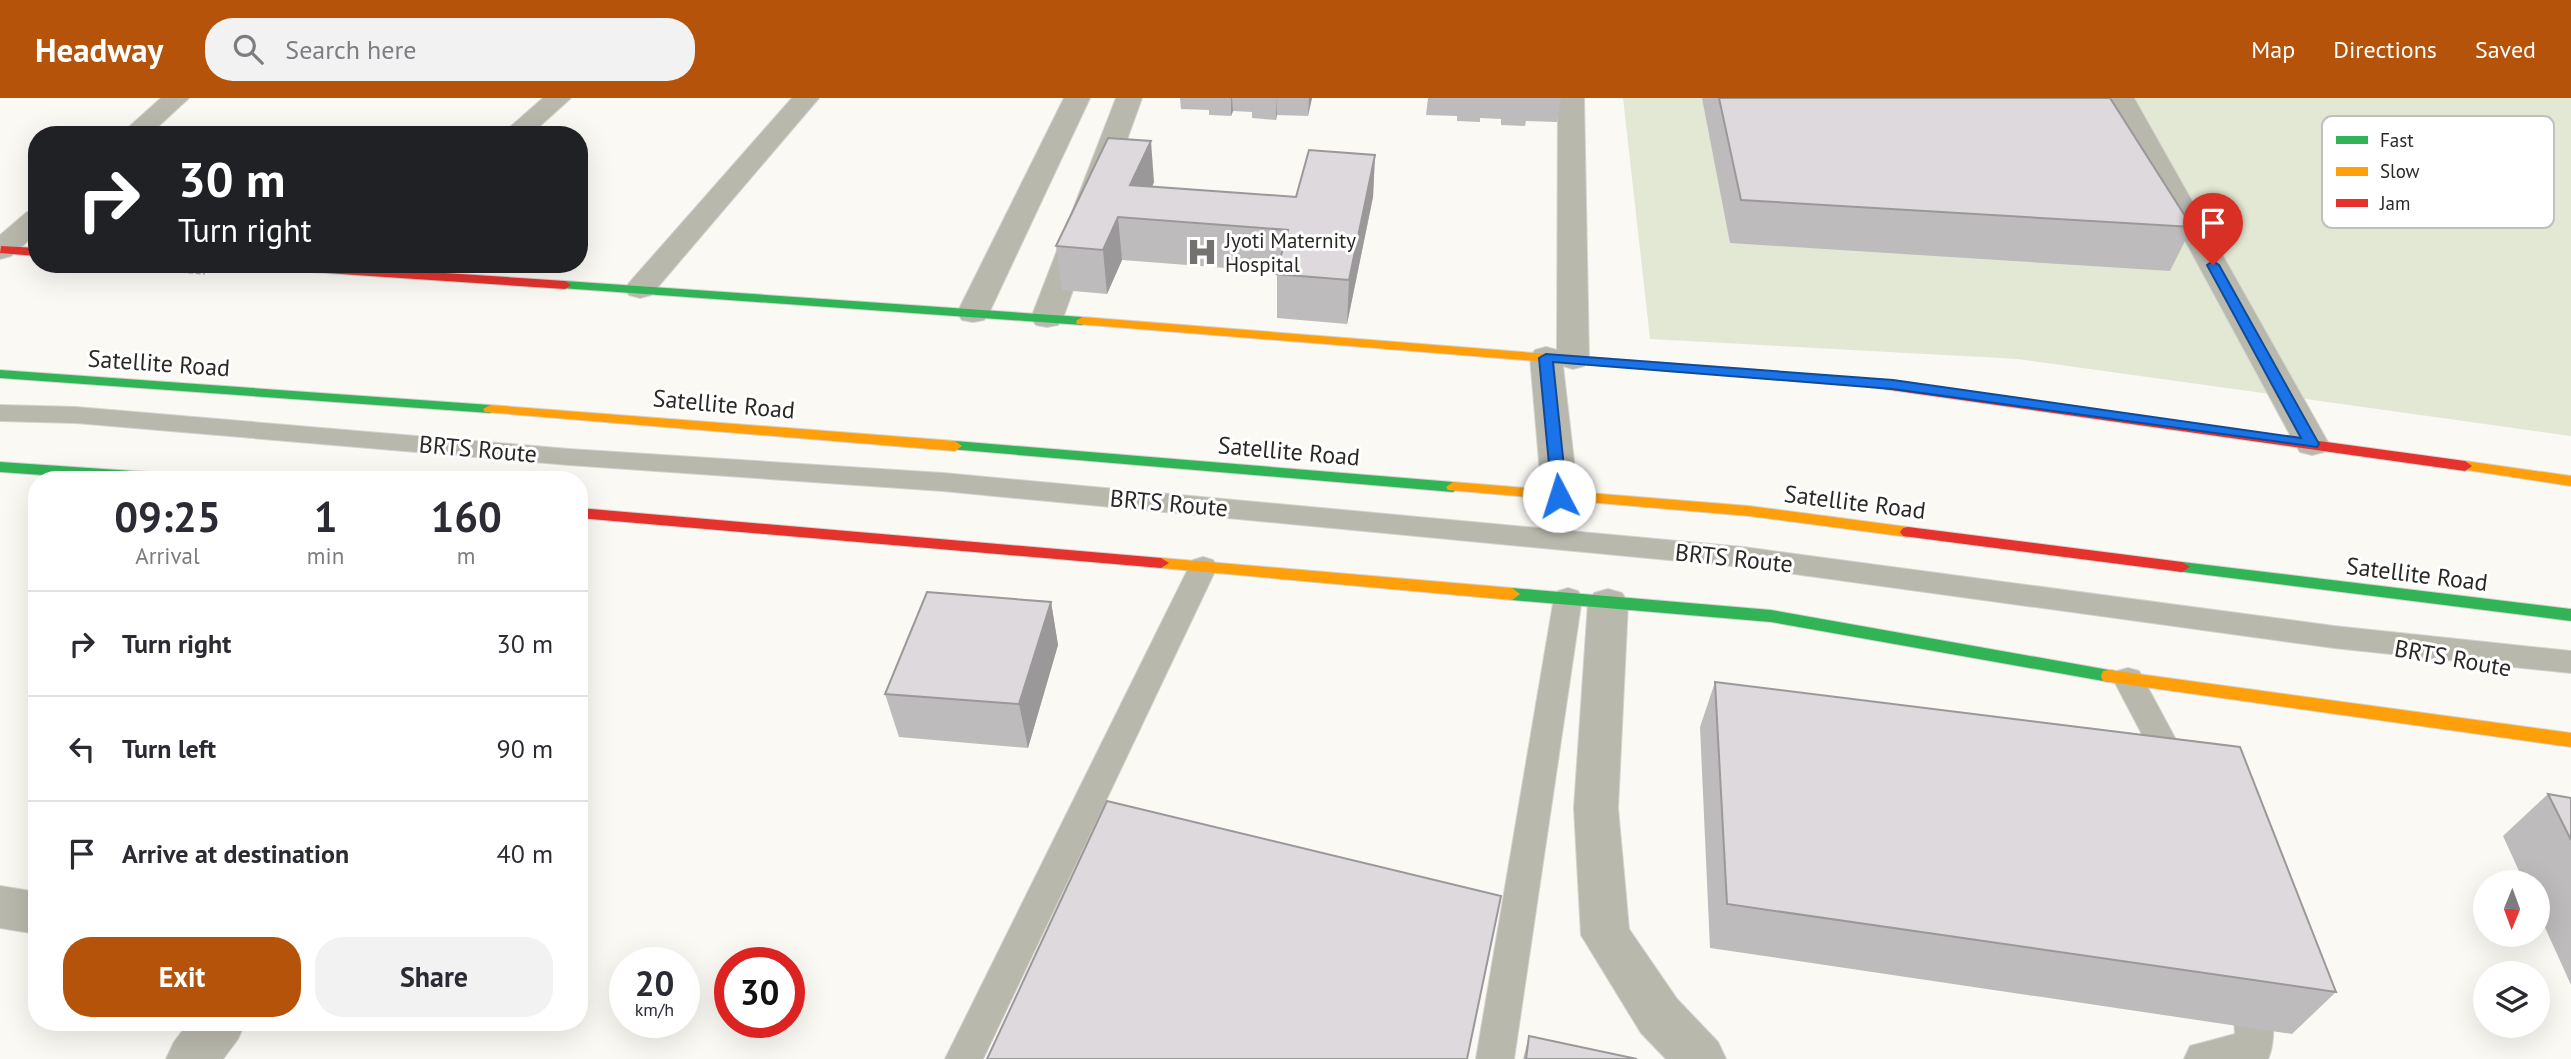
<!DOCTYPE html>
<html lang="en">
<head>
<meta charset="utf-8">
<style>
  body { margin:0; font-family:"PT Sans",sans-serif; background:#f2f2f3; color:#2b2b33; height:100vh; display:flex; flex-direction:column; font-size:26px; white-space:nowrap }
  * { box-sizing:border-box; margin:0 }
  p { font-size:23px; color:#7c7c81 }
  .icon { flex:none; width:38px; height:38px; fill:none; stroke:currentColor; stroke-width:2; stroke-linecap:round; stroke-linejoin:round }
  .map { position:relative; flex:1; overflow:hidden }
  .details { position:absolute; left:28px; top:373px; width:560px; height:560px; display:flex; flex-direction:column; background:#fff; border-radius:28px; box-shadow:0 7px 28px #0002 }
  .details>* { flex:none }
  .guide { position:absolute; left:28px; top:28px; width:560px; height:147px; border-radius:28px; box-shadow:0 7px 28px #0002; background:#202124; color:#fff; overflow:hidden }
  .needle { width:46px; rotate:181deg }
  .tools { position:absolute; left:2473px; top:772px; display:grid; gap:14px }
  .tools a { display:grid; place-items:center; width:77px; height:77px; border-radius:50%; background:#fff; box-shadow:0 7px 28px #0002; font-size:35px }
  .speed { position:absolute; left:609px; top:849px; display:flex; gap:14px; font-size:35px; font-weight:700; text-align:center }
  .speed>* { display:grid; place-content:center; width:91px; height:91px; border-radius:50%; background:#fff; box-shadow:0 7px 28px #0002; line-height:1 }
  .speed small { font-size:18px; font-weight:400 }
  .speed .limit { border:10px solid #d22; background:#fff; color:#111 }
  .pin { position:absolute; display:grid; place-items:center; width:60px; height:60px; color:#fff; margin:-72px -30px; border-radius:50% 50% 50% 0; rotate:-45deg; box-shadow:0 0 7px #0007 }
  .pin .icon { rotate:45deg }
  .me { position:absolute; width:77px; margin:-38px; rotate:355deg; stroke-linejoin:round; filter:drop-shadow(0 0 5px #0008) }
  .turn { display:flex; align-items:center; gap:24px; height:147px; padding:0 35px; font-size:32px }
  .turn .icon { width:91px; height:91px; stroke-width:2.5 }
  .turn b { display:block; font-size:49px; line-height:60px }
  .eta { display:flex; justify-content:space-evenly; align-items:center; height:119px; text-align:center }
  .eta b { font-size:42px; font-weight:800; line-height:49px }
  .action { display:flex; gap:14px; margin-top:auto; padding:14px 35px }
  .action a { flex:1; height:80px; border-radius:28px; background:#b45309; color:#fff; font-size:28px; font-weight:800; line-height:80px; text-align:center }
  .action a+a { background:#f2f2f3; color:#2b2b33 }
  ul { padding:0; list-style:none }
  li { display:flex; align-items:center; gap:21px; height:105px; padding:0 35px; border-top:2px solid #e1e1e2 }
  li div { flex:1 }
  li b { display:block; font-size:26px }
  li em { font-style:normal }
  header { display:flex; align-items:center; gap:42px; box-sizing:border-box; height:98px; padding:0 35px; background:#b45309; color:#fff }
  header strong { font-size:33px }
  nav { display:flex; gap:38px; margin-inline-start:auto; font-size:24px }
  .search { width:490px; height:63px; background:#f2f2f3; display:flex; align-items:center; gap:18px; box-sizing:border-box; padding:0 24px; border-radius:28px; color:#7c7c81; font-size:26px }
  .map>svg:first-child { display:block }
  .green { fill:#e3e8d4 }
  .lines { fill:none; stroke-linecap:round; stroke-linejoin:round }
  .lane-casing { stroke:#d5d3d0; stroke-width:2 }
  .street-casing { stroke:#d5d3d0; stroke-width:2 }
  .fast-casing { stroke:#d5d3d0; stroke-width:2 }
  .slow-casing { stroke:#d5d3d0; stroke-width:2 }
  .jam-casing { stroke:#d5d3d0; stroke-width:2 }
  .path { stroke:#b6b5ad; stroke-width:3.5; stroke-dasharray:5 2.5; stroke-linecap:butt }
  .lane { fill:#b8b8ad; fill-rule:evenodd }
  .street { fill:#b8b8ad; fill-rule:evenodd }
  .fast { fill:#30b455; fill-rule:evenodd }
  .slow { fill:#ff9f0a; fill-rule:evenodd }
  .jam { fill:#e5322d; fill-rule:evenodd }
  .wall { fill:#bebbbd }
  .shaded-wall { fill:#9b989a }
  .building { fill:#ddd9dc; stroke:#9b989a; stroke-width:2 }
  .route { fill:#1a73e8; stroke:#114b97; stroke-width:2 }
  .labels { text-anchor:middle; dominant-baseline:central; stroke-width:6; stroke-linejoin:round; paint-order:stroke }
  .far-poi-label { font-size:21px; fill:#2b2926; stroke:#fff; text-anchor:start }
  .street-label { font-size:24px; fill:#2b2926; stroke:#fff }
  .key { fill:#fff; stroke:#bfbfbe; stroke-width:2 }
  .key-label { font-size:19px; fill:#2b2926 }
</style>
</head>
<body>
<header>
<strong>Headway</strong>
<div class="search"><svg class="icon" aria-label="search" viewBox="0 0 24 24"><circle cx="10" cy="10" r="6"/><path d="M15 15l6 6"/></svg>Search here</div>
<nav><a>Map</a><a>Directions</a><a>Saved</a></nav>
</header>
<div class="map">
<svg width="2571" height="961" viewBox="0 0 2571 961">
  <rect width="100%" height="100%" fill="#fbf9f4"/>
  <!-- green -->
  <path class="green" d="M1623,0H2571V338L2018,261L1650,241Z"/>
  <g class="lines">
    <!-- lane casing -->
    <g class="lane-casing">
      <path id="lane" d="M0,307L76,309L569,351L943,375L1743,449L2334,528L2571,553V575L2334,550L1743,469L943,393L569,367L76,325L0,323Z
        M1203,459L1213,462L1217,469L983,961H945L1189,469L1193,462Z
        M1568,490L1578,493L1582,500L1514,961H1476L1554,500L1558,493Z
        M2128,570L2139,573L2188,664L2193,673L2188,682L2177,686L2166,682L2113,581L2117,573Z
        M2250,875L2263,880C2272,902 2278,940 2268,961H2184L2190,948L2235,936L2232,892L2237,880Z"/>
    </g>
    <!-- street casing -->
    <g class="street-casing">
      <path id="street" d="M161,0H189L149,37H120Z
        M543,0H571L530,37H501Z
        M792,0H819L651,197L640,200L629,197L625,191L629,185Z
        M1064,0H1090L989,215L984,222L973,224L962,222L957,215Z
        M1116,0H1142L1063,220L1058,227L1047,229L1036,227L1031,220Z
        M1558,0H1584L1589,261L1584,268L1573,271L1563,268L1578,398L1573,407L1560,410L1547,407L1542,398L1530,259L1535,252L1546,249L1557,252Z
        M2108,0H2134L2329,346L2324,354L2312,357L2300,354L2295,346Z
        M37,111V135L11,158L0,161V137L27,114Z
        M1608,491L1622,495L1628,505L1618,710L1629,831L1677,901L1718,944L1726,961H1666L1641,935L1581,837L1574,710L1588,505L1594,495Z
        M0,788L37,794V836L0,830Z
        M189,924H245L238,941L223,961H166L174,944Z"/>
    </g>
    <!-- fast casing -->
    <g class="fast-casing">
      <path id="fast" d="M565,183L1082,219L1088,223L1082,227L561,190L559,187Z
        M1560,257L1860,280L1867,284L1860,288L1555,264L1553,261Z
        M0,272L490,307L497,311L490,315L0,280Z
        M955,343L1453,384L1460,389L1453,394L950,351L948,348Z
        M0,364L192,377L199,382H114L0,374Z
        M2182,464L2571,511V523L2176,473L2174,469L2176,465Z
        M1512,490L1771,512L2109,572L2115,573L2117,578L2115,583L2109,584L1771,524L1512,502L1504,496Z"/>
    </g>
    <!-- slow casing -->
    <g class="slow-casing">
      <path id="slow" d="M1082,219L1560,257L1567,261L1560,265L1077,226L1076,223Z
        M490,307L955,343L962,348L955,353L485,314L483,311Z
        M2465,363L2571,378V388L2460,371L2458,368Z
        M1453,384L1749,408L1908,429L1916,434L1908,439L1749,418L1448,392L1446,389Z
        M1161,460L1512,490L1520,496L1512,502L1161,470L1153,465Z
        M2109,572L2571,635V649L2109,584L2103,583L2101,578L2103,573Z"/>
    </g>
    <!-- jam casing -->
    <g class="jam-casing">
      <path id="jam" d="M1,148L37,150V158L0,155Z
        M243,166H308L565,183L571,187L565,191L249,170Z
        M1860,280L2465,363L2472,368L2465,373L1855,287L1853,284L1855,281Z
        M579,410L1161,460L1169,465L1161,470L579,420Z
        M1908,429L2182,464L2190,469L2182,474L1903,438L1900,434L1903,430Z"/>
    </g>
    <!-- path -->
    <path class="path" d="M91,166L205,175"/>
    <!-- lane -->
    <use href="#lane" class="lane"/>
    <!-- street -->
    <use href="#street" class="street"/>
    <!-- fast -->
    <use href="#fast" class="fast"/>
    <!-- slow -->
    <use href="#slow" class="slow"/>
    <!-- jam -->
    <use href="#jam" class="jam"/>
  </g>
  <!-- wall -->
  <path class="wall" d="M1180,0H1312L1308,18L1277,17L1276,22L1252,20V14L1233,13L1231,18L1209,17V12L1181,11Z
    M1428,0H1561L1557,24L1526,23L1525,28L1501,27V21L1480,20V24L1457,23V18L1426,17Z
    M1702,0H2110L2192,129L2170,173L1730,145Z
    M1375,57L1373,99L1347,226L1277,220V174L1122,162L1107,196L1062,192L1056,148L1154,84L1152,89L1296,99Z
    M1051,504L1058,547L1028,650L899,639L885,596Z
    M1715,584L2336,894L2292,936L1710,850L1700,629Z
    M2548,696L2571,700V887L2538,814V784H2524L2503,738Z
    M1529,938L1637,961H1523Z"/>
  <!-- shaded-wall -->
  <path class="shaded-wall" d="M1231,0H1232L1233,13L1231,18Z
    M1276,0L1277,17L1276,22Z
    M1309,0H1312L1308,18Z
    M1151,43L1154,84L1138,120L1130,87Z
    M1375,57L1373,99L1347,226L1349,182Z
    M1118,119L1122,162L1107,196L1103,152Z
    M1051,504L1058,547L1028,650L1019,606Z"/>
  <!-- building -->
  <path class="building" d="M1719,0H2110L2192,129L1741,102Z
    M1108,40L1151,43L1130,87L1296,99L1309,52L1375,57L1349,182L1276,176L1288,132L1118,119L1103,152L1056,148Z
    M927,494L1051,504L1019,606L885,596Z
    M1715,584L2240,649L2336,894L1727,806Z
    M2548,696L2571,700V742Z
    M1107,703L1501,798L1467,961H987Z
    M1529,938L1637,961H1526Z"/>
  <!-- route -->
  <path class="route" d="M2213,163L2219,167L2319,346L2317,349L1893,291L1553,264L1567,398L1559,403L1552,398L1539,260L1546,256L1893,282L2301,340L2207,167Z"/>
  <!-- icons -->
  <defs>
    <g id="hospital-bare" transform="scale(2.415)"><path d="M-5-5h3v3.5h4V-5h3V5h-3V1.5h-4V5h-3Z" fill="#74726e" stroke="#fff" stroke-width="2.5" paint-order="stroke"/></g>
  </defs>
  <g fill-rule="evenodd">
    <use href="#hospital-bare" x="1202" y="154"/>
  </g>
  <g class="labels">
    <!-- far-poi labels -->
    <g class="far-poi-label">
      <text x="1225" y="142">Jyoti Maternity<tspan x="1225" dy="24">Hospital</tspan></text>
    </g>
    <!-- street labels -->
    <g class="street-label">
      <text transform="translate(159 265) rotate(4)">Satellite Road</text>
      <text transform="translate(724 306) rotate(5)">Satellite Road</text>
      <text transform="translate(478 351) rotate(5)">BRTS Route</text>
      <text transform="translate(1289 353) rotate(5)">Satellite Road</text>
      <text transform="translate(1855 404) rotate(7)">Satellite Road</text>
      <text transform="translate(1169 405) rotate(5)">BRTS Route</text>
      <text transform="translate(1734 460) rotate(6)">BRTS Route</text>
      <text transform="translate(2417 476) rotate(7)">Satellite Road</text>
      <text transform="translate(2453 560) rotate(10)">BRTS Route</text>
    </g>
  </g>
  <!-- legend -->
  <rect x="2322" y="18" width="232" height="112" rx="10" class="key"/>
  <rect x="2336" y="38" width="32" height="8" fill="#30b455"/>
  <rect x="2336" y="69" width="32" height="9" fill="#ff9f0a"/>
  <rect x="2336" y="101" width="32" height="8" fill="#e5322d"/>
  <g class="key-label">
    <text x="2380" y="49">Fast</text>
    <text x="2380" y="80">Slow</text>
    <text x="2380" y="112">Jam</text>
  </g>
</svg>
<div class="tools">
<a><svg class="needle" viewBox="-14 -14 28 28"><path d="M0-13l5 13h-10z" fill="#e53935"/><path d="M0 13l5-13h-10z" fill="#7c7c81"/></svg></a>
<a><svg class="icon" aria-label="layers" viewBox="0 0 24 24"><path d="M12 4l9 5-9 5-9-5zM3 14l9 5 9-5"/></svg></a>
</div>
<div class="speed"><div>20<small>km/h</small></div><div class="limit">30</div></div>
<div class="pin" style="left:2213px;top:167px;background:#d93025"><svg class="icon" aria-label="arrive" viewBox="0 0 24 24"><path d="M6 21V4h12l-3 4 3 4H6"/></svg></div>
<svg class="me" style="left:1559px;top:398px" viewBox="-20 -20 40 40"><circle r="19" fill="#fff"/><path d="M0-13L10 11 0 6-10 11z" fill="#1a73e8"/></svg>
<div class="guide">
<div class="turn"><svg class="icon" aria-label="right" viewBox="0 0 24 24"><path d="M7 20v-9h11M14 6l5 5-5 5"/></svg><div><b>30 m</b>Turn right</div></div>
</div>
<section class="details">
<div class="eta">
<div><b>09:25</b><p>Arrival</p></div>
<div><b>1</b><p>min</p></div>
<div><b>160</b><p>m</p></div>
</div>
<ul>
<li><svg class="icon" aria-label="right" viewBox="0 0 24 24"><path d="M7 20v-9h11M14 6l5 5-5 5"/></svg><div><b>Turn right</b></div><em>30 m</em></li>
<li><svg class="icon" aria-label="left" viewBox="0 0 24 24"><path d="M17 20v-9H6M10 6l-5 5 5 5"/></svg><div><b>Turn left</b></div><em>90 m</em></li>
<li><svg class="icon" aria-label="arrive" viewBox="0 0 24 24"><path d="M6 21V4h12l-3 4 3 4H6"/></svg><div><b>Arrive at destination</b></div><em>40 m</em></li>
</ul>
<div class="action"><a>Exit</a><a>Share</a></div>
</section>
</div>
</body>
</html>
